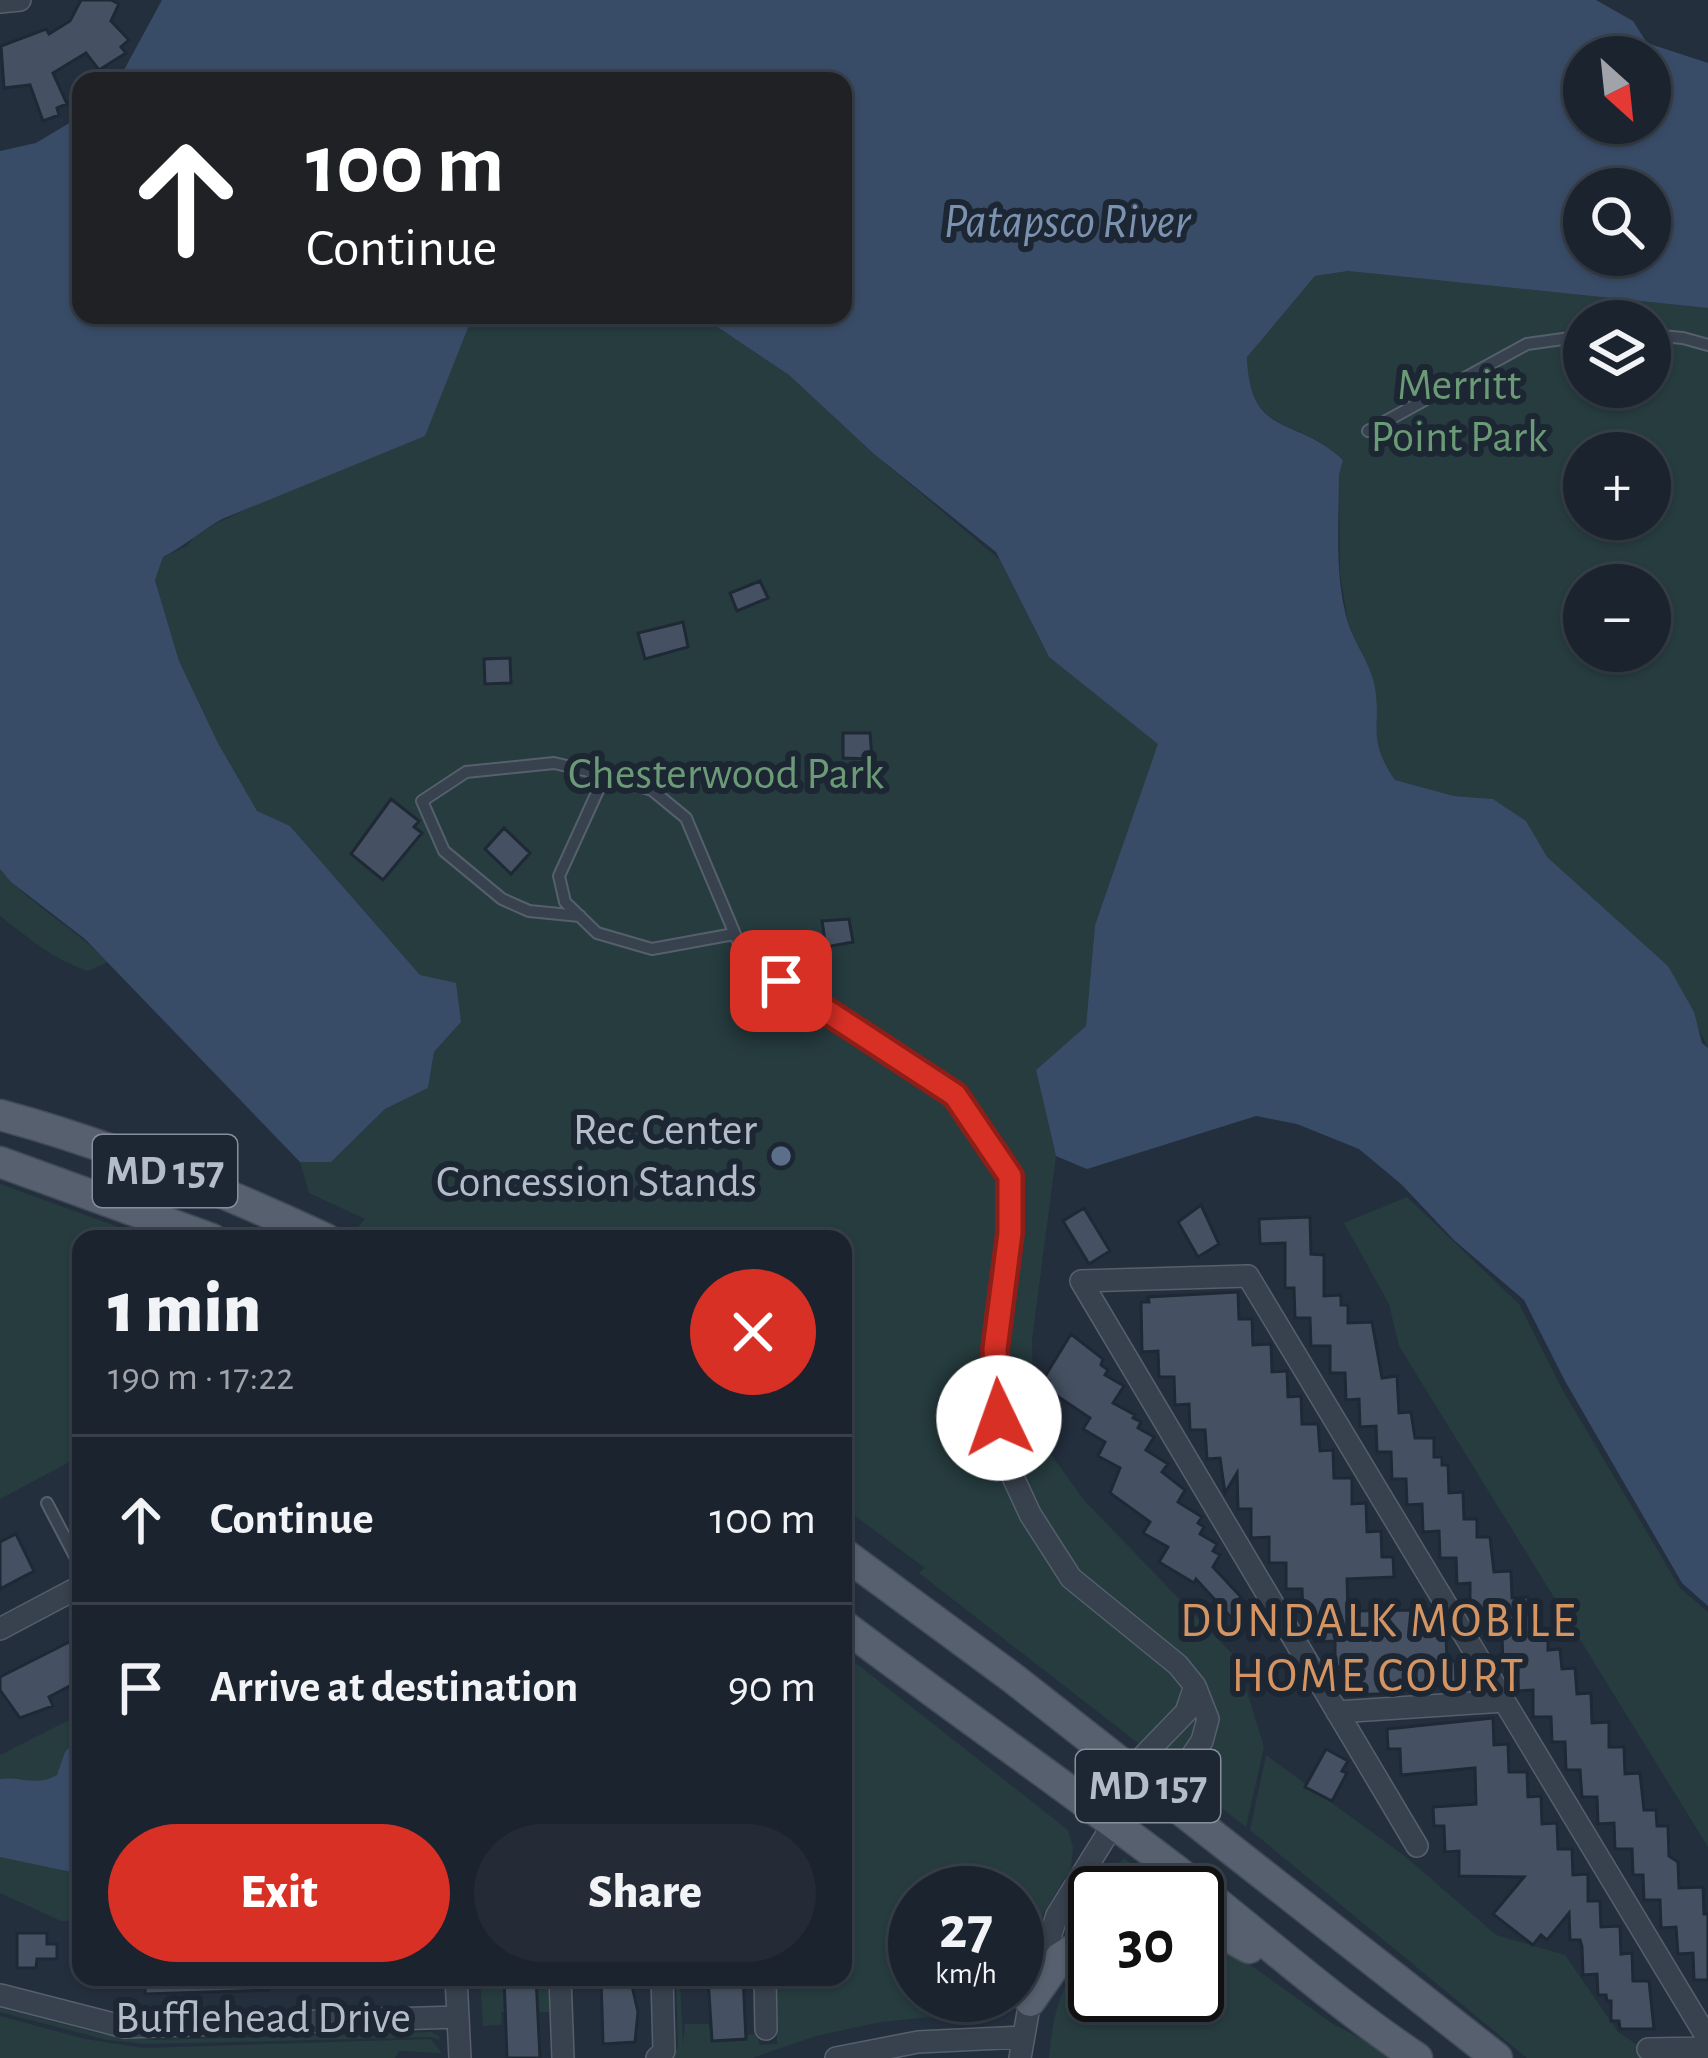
<!DOCTYPE html>
<html lang="en">
<head>
<meta charset="utf-8">
<style>
  body { margin:0; font-family:"Alegreya Sans",sans-serif; background:#242b36; color:#f1f3f6; height:100vh; display:flex; flex-direction:column; font-size:45px; white-space:nowrap }
  * { box-sizing:border-box; margin:0 }
  p { font-size:39px; color:#a0a4aa }
  .icon { flex:none; width:66px; height:66px; fill:none; stroke:currentColor; stroke-width:2; stroke-linecap:round; stroke-linejoin:round }
  .map { position:relative; flex:1; overflow:hidden }
  .sheet { position:absolute; left:72px; top:1230px; width:780px; height:756px; display:flex; flex-direction:column; background:#1b232e; border-radius:24px; box-shadow:0 3px 9px #0004,0 0 0 3px #39404a }
  .sheet>* { flex:none }
  .banner { position:absolute; left:72px; top:72px; width:780px; height:252px; border-radius:24px; box-shadow:0 3px 9px #0004,0 0 0 3px #39404a; background:#202124; color:#fff; overflow:hidden }
  .needle { width:78px; rotate:153deg }
  .buttons { position:absolute; left:1563px; top:36px; display:grid; gap:24px }
  .buttons a { display:grid; place-items:center; width:108px; height:108px; border-radius:50%; background:#1b232e; box-shadow:0 3px 9px #0004,0 0 0 3px #39404a; font-size:60px }
  .speed { position:absolute; left:888px; top:1866px; display:flex; gap:24px; font-size:60px; font-weight:700; text-align:center }
  .speed>* { display:grid; place-content:center; width:156px; height:156px; border-radius:50%; background:#1b232e; box-shadow:0 3px 9px #0004,0 0 0 3px #39404a; line-height:1 }
  .speed small { font-size:30px; font-weight:400 }
  .speed .limit { border:6px solid #111; border-radius:18px; background:#fff; color:#111 }
  .pin { position:absolute; display:grid; place-items:center; width:102px; height:102px; color:#fff; margin:-51px; border-radius:24px; box-shadow:0 6px 18px #0006 }
  .me { position:absolute; width:132px; margin:-66px; rotate:357deg; stroke-linejoin:round; filter:drop-shadow(0 0 9px #0008) }
  .turn { display:flex; align-items:center; gap:42px; height:252px; padding:0 36px; font-size:54px }
  .turn .icon { width:156px; height:156px; stroke-width:2.5 }
  .turn b { display:block; font-size:84px; line-height:102px }
  .round { display:grid; place-items:center; flex:none; width:126px; height:126px; border-radius:63px; background:#242b36 }
  .head { display:flex; align-items:center; justify-content:space-between; height:204px; padding:0 36px }
  h1 { font-size:72px; font-weight:800; line-height:90px }
  .cta { display:flex; gap:24px; margin-top:auto; padding:24px 36px }
  .cta a { flex:1; height:138px; border-radius:72px; background:#d93025; color:#fff; font-size:48px; font-weight:800; line-height:138px; text-align:center }
  .cta a+a { background:#242b36; color:#f1f3f6 }
  ul { padding:0; list-style:none }
  li { display:flex; align-items:center; gap:36px; height:168px; padding:0 36px; border-top:3px solid #39404a }
  li div { flex:1 }
  li b { display:block; font-size:45px }
  li em { font-style:normal }
  .map>svg:first-child { display:block }
  .green { fill:#263c3f; fill-rule:evenodd }
  .water { fill:#394c67; fill-rule:evenodd }
  .building { fill:#455162; stroke:#1f2835; stroke-width:3 }
  .lines { fill:none; stroke-linecap:round; stroke-linejoin:round }
  .service-casing { stroke:#565f6c; stroke-width:14 }
  .minor-casing { stroke:#565f6c; stroke-width:24 }
  .primary-casing { stroke:#414a57; stroke-width:33 }
  .service { stroke:#38414e; stroke-width:10 }
  .minor { stroke:#38414e; stroke-width:21 }
  .primary { stroke:#56606e; stroke-width:30 }
  .route-casing { stroke:#8d1f18; stroke-width:30 }
  .route { stroke:#d93025; stroke-width:21 }
  .service-dot { fill:#5c6f8a; stroke:#1d2633; stroke-width:4.5 }
  .labels { text-anchor:middle; dominant-baseline:central; stroke-width:12; stroke-linejoin:round; paint-order:stroke }
  .shield { fill:#1d2633; stroke:#878f9c; stroke-width:3 }
  .shield-label { font-size:42px; font-weight:bold; fill:#b4bcc9 }
  .park-label { font-size:45px; fill:#6b9a76; stroke:#1d2633 }
  .poi-label { font-size:45px; fill:#b4bcc9; stroke:#1d2633; text-anchor:end }
  .street-label { font-size:45px; fill:#b4bcc9; stroke:#1d2633 }
  .water-label { font-size:48px; font-style:italic; fill:#7c92b1; stroke:#1d2633 }
  .neighbourhood-label { font-size:48px; letter-spacing:3px; fill:#d59563; stroke:#1d2633 }
</style>
</head>
<body>
<div class="map">
<svg width="1708" height="2058" viewBox="0 0 1708 2058">
  <rect width="100%" height="100%" fill="#242f3e"/>
  <!-- green -->
  <path class="green" d="M1348,271L1708,308V1048L1668,966L1546,857L1526,821L1493,799L1454,796L1395,780L1378,753L1374,685L1348,623L1340,573L1339,475L1343,460C1296,414 1250,440 1247,356L1315,276ZM1584,321H1650V387H1584ZM1584,453H1650V519H1584ZM1584,585H1650V651H1584Z
    M473,315H688L710,322L789,375L874,454L1000,560L1049,657L1159,744L1095,925L1086,1026L1036,1070L1056,1156L1032,1340L1034,1431L1084,1500L1237,1659L1264,1747L1246,1827L919,1573L925,1568L843,1507V1239H358L351,1235L365,1219L309,1193L300,1162H331L385,1109L428,1088L434,1052L461,1022L290,826L257,812L218,743L179,661L155,579L163,557L187,546L198,532L275,496Z
    M0,869C30,905 75,928 108,962L88,971C52,959 29,938 0,916Z
    M0,1184L151,1239H81V1456L0,1499Z
    M1407,1197L1519,1304L1562,1389L1680,1588L1708,1612V1847L1399,1346L1389,1304L1344,1223Z
    M843,1653L1068,1830L1073,1847L1071,1868L1044,1912L1017,1983V1893H915V1995H1014L1007,2013L999,2010L881,2022L816,2036L752,2058H673L678,2046L676,1977H680L683,2045L685,2024H709L712,2041L746,2040L747,2035L758,2034L759,2045L777,2044V1977H843Z
    M81,1714V1921H61L0,1893V1755Z
    M1266,1755L1406,1857L1496,1935L1565,1955L1618,2032L1657,2058H1527L1250,1830Z
    M1124,1858L1170,1893H1095V1927L1066,1946C1080,1914 1098,1882 1124,1858Z
    M1197,1934L1217,1941L1333,2024L1399,2058H1049C1053,2014 1060,1980 1095,1951V1995H1197Z
    M480,1977L504,1978L505,1991L552,1988L553,2012H501L502,2025L483,2026Z
    M0,2008L101,2034L154,2040L431,2032L439,2036V2040L431,2037L148,2044L107,2040L0,2012Z
    M0,2016L85,2039L143,2048L430,2039L442,2053L399,2051L395,2058H0Z"/>
  <!-- water -->
  <path class="water" d="M162,0H1596L1633,21L1647,43L1708,63V308L1348,271L1315,276L1247,357C1250,440 1296,415 1343,460L1339,475C1339,523 1334,576 1348,623C1355,644 1369,662 1374,683C1383,725 1365,737 1395,780L1454,796L1493,799L1526,821L1547,857L1668,966L1694,1012L1702,1043L1708,1048V1606L1682,1583L1565,1381L1524,1300L1455,1241L1401,1184L1359,1149L1297,1124L1256,1116L1087,1169L1056,1156L1036,1070L1086,1026L1095,925L1158,744L1049,657L996,552L874,454L789,375L710,322L688,315H843V81H118ZM1584,57H1650V123H1584ZM1584,189H1650V255H1584Z
    M81,116V315H473L425,436L222,519C200,531 185,546 163,557L155,580L179,661L218,743L257,811L290,826L420,975L456,983L461,1022L434,1052L428,1088L385,1109L331,1162H300L85,939L11,882L0,869V151L36,143Z
    M81,1734V1874L0,1857V1779C22,1776 36,1787 57,1775L65,1752Z"/>
  <!-- building -->
  <path class="building" d="M81,0H111L119,4L111,21L129,40L121,47L126,53L99,70L86,53L53,73L67,104L57,108L59,115L43,121L30,85L4,88L1,46L46,29L49,34L70,21Z
    M760,581L768,598L737,611L730,593Z
    M683,622L688,647L645,659L638,633Z
    M510,658L511,683L485,684L484,659Z
    M843,733H870L872,759L843,758Z
    M391,799L419,821L414,827L422,833L383,880L351,854Z
    M504,828L530,853L511,874L485,849Z
    M849,919L853,942L826,947L822,921Z
    M1201,1205L1219,1244L1198,1257L1178,1222Z
    M1084,1208L1110,1251L1089,1264L1063,1221Z
    M1310,1217L1311,1254L1324,1255V1296L1341,1295V1305H1348V1323L1372,1322L1382,1378L1397,1376L1399,1413L1411,1412L1415,1438H1434V1457H1442V1465H1448L1449,1493L1463,1492L1464,1519H1477V1537H1490L1494,1572L1511,1571L1512,1598L1528,1597L1529,1615H1535L1537,1640H1548V1650L1560,1649L1562,1669L1575,1668L1577,1694L1591,1693L1592,1723L1609,1722V1747H1624L1625,1774L1640,1773L1644,1810H1656L1657,1826H1668L1669,1856L1678,1862L1679,1888L1703,1887L1704,1914H1708V1980H1694L1693,1953L1678,1954L1676,1927L1661,1928L1660,1900H1644L1643,1875H1633L1632,1849H1615L1614,1823L1598,1824L1597,1797H1582L1580,1770H1566L1565,1742H1552L1551,1717H1533V1690L1518,1691L1517,1664H1503L1502,1636L1488,1637L1487,1610L1470,1611V1583L1457,1584L1456,1558H1440L1439,1531L1423,1532L1422,1504L1407,1505L1406,1479H1392L1391,1452H1377L1376,1426L1360,1427L1359,1399L1346,1400L1345,1373H1330V1346H1311L1310,1318H1295L1294,1288H1285V1243L1260,1244L1259,1219Z
    M1238,1292L1239,1319H1252L1253,1345L1271,1344L1272,1372L1287,1371L1288,1397L1301,1396L1302,1424H1318L1320,1451L1333,1450L1334,1478H1352V1504L1366,1503L1367,1532L1381,1531L1382,1557H1393L1394,1577L1347,1579L1348,1611L1427,1610V1636L1446,1635L1447,1662L1455,1661L1456,1682L1400,1686L1401,1693L1351,1695L1350,1667H1335V1641L1315,1642L1314,1614L1303,1615L1302,1589H1286V1563H1269V1537L1251,1538V1509H1238L1237,1473L1225,1493L1220,1458L1207,1459L1205,1430H1190L1189,1404L1175,1405L1174,1377H1159L1158,1351L1142,1352L1141,1302H1149L1148,1297Z
    M1071,1334L1103,1359L1101,1365L1108,1370L1105,1375L1124,1386L1113,1403L1135,1415L1133,1418L1141,1422L1138,1428L1154,1437L1146,1450L1168,1464L1162,1472L1185,1490L1178,1502L1202,1517L1198,1523L1204,1527L1200,1534L1217,1544L1213,1551L1220,1555L1213,1567L1241,1597L1237,1601L1252,1618L1240,1627L1196,1579L1194,1583L1159,1562L1168,1547L1143,1533L1150,1522L1110,1493L1120,1468L1098,1456L1105,1442L1083,1429L1090,1418L1045,1388L1049,1381L1044,1378Z
    M16,1534L34,1571L0,1589V1542Z
    M81,1636V1680L49,1697L53,1706L20,1718L0,1690V1677Z
    M1493,1718L1494,1745L1508,1744L1509,1772H1527L1528,1797L1541,1796L1542,1824L1557,1823L1558,1849H1572L1573,1875L1588,1874V1901H1600L1601,1927L1620,1926L1621,1954L1632,1953L1633,1981H1649L1654,2029H1620L1619,2021H1611V2001H1607L1606,1995H1598L1597,1974L1583,1975L1582,1947L1580,1940H1570L1569,1913L1547,1940L1541,1935L1533,1945L1493,1914L1524,1877L1459,1876V1851L1445,1852L1444,1826H1434L1433,1807L1476,1804L1475,1768L1401,1775L1400,1749H1388L1387,1729Z
    M1326,1749L1348,1761L1342,1771L1347,1773L1332,1801L1305,1787Z
    M17,1933H47V1944H57V1959H37L36,1968H17Z
    M145,1977H268V1990L145,1994Z
    M504,1977H536L540,2058H507Z
    M601,1977H630L638,2012L635,2042L603,2044Z
    M708,1977H743L746,2039L712,2041Z"/>
  <g class="lines">
    <!-- service casing -->
    <g class="service-casing">
      <path id="service" d="M1650,335L1683,338L1708,345
        M1368,431L1527,344L1584,336
        M580,916L529,911L502,899L444,851L422,801L466,772L554,763L605,775
        M734,934L652,949L597,933L565,902L559,876L605,775L652,790L686,818L745,958L954,1095L977,1128
        M47,1503L81,1568"/>
    </g>
    <!-- minor casing -->
    <g class="minor-casing">
      <path id="minor" d="M0,2L20,0
        M977,1128L1003,1162L1013,1194L995,1349L999,1418L1013,1477L1030,1514L1071,1578L1178,1665L1195,1686L1208,1719L1202,1741L1164,1797L1114,1823
        M0,1629L81,1586
        M1337,1712L1504,1701
        M1417,1846L1081,1281L1248,1276L1708,2039
        M456,1977L460,2058
        M560,1977L563,2058
        M765,1977L766,2029
        M0,1995L125,2027L458,2017
        M1648,2049L1708,2048
        M657,2058L664,2051L662,1977
        M836,2058L918,2042L1021,2037
        M1020,2058L1030,2001L1057,1915L1114,1823L1128,1772L1186,1712L1195,1686"/>
    </g>
    <!-- primary casing -->
    <g class="primary-casing">
      <path id="primary" d="M0,1115C112,1145 221,1190 326,1239
        M0,1162L212,1239
        M843,1553L1014,1679L1497,2058
        M843,1625C953,1708 1067,1787 1177,1871C1257,1933 1333,2002 1417,2058
        M1197,1919L1249,1948
        M1030,2001L1060,1958L1095,1936"/>
    </g>
    <!-- service -->
    <use href="#service" class="service"/>
    <!-- minor -->
    <use href="#minor" class="minor"/>
    <!-- primary -->
    <use href="#primary" class="primary"/>
  </g>
  <g class="lines">
    <!-- route casing -->
    <g class="route-casing">
      <path id="route" d="M781,981L955,1095L1010,1176V1233L995,1349L999,1418"/>
    </g>
    <!-- route -->
    <use href="#route" class="route"/>
  </g>
  <!-- markers -->
  <circle class="service-dot" cx="781" cy="1156" r="12"/>
  <g class="labels">
    <!-- shield labels -->
    <g class="shield">
      <rect x="93" y="1135" width="144" height="72" rx="9"/>
      <rect x="1076" y="1750" width="144" height="72" rx="9"/>
    </g>
    <g class="shield-label">
      <text x="165" y="1171">MD 157</text>
      <text x="1148" y="1786">MD 157</text>
    </g>
    <!-- park labels -->
    <g class="park-label">
      <text x="1459" y="385">Merritt<tspan x="1459" dy="52">Point Park</tspan></text>
      <text x="726" y="774">Chesterwood Park</text>
    </g>
    <!-- poi labels -->
    <g class="poi-label">
      <text x="757" y="1130">Rec Center<tspan x="757" dy="52">Concession Stands</tspan></text>
    </g>
    <!-- street labels -->
    <g class="street-label">
      <text x="263" y="2018">Bufflehead Drive</text>
    </g>
    <!-- water labels -->
    <g class="water-label">
      <text x="1067" y="223">Patapsco River</text>
    </g>
    <!-- neighbourhood labels -->
    <g class="neighbourhood-label">
      <text x="1379" y="1622">DUNDALK MOBILE<tspan x="1379" dy="55">HOME COURT</tspan></text>
    </g>
  </g>
</svg>
<div class="buttons">
<a><svg class="needle" viewBox="-14 -14 28 28"><path d="M0-13l5 13h-10z" fill="#e53935"/><path d="M0 13l5-13h-10z" fill="#a0a4aa"/></svg></a>
<a><svg class="icon" aria-label="search" viewBox="0 0 24 24"><circle cx="10" cy="10" r="6"/><path d="M15 15l6 6"/></svg></a>
<a><svg class="icon" aria-label="layers" viewBox="0 0 24 24"><path d="M12 4l9 5-9 5-9-5zM3 14l9 5 9-5"/></svg></a>
<a>+</a>
<a>−</a>
</div>
<div class="speed"><div>27<small>km/h</small></div><div class="limit">30</div></div>
<div class="pin" style="left:781px;top:981px;background:#d93025"><svg class="icon" aria-label="arrive" viewBox="0 0 24 24"><path d="M6 21V4h12l-3 4 3 4H6"/></svg></div>
<svg class="me" style="left:999px;top:1418px" viewBox="-20 -20 40 40"><circle r="19" fill="#fff"/><path d="M0-13L10 11 0 6-10 11z" fill="#d93025"/></svg>
<div class="banner">
<div class="turn"><svg class="icon" aria-label="ahead" viewBox="0 0 24 24"><path d="M12 20V5M6 11l6-6 6 6"/></svg><div><b>100 m</b>Continue</div></div>
</div>
<section class="sheet">
<div class="head"><div><h1>1 min</h1><p>190 m · 17:22</p></div><a class="round" style="background:#d93025;color:#fff"><svg class="icon" aria-label="close" viewBox="0 0 24 24"><path d="M6 6l12 12M18 6L6 18"/></svg></a></div>
<ul>
<li><svg class="icon" aria-label="ahead" viewBox="0 0 24 24"><path d="M12 20V5M6 11l6-6 6 6"/></svg><div><b>Continue</b></div><em>100 m</em></li>
<li><svg class="icon" aria-label="arrive" viewBox="0 0 24 24"><path d="M6 21V4h12l-3 4 3 4H6"/></svg><div><b>Arrive at destination</b></div><em>90 m</em></li>
</ul>
<div class="cta"><a>Exit</a><a>Share</a></div>
</section>
</div>
</body>
</html>
